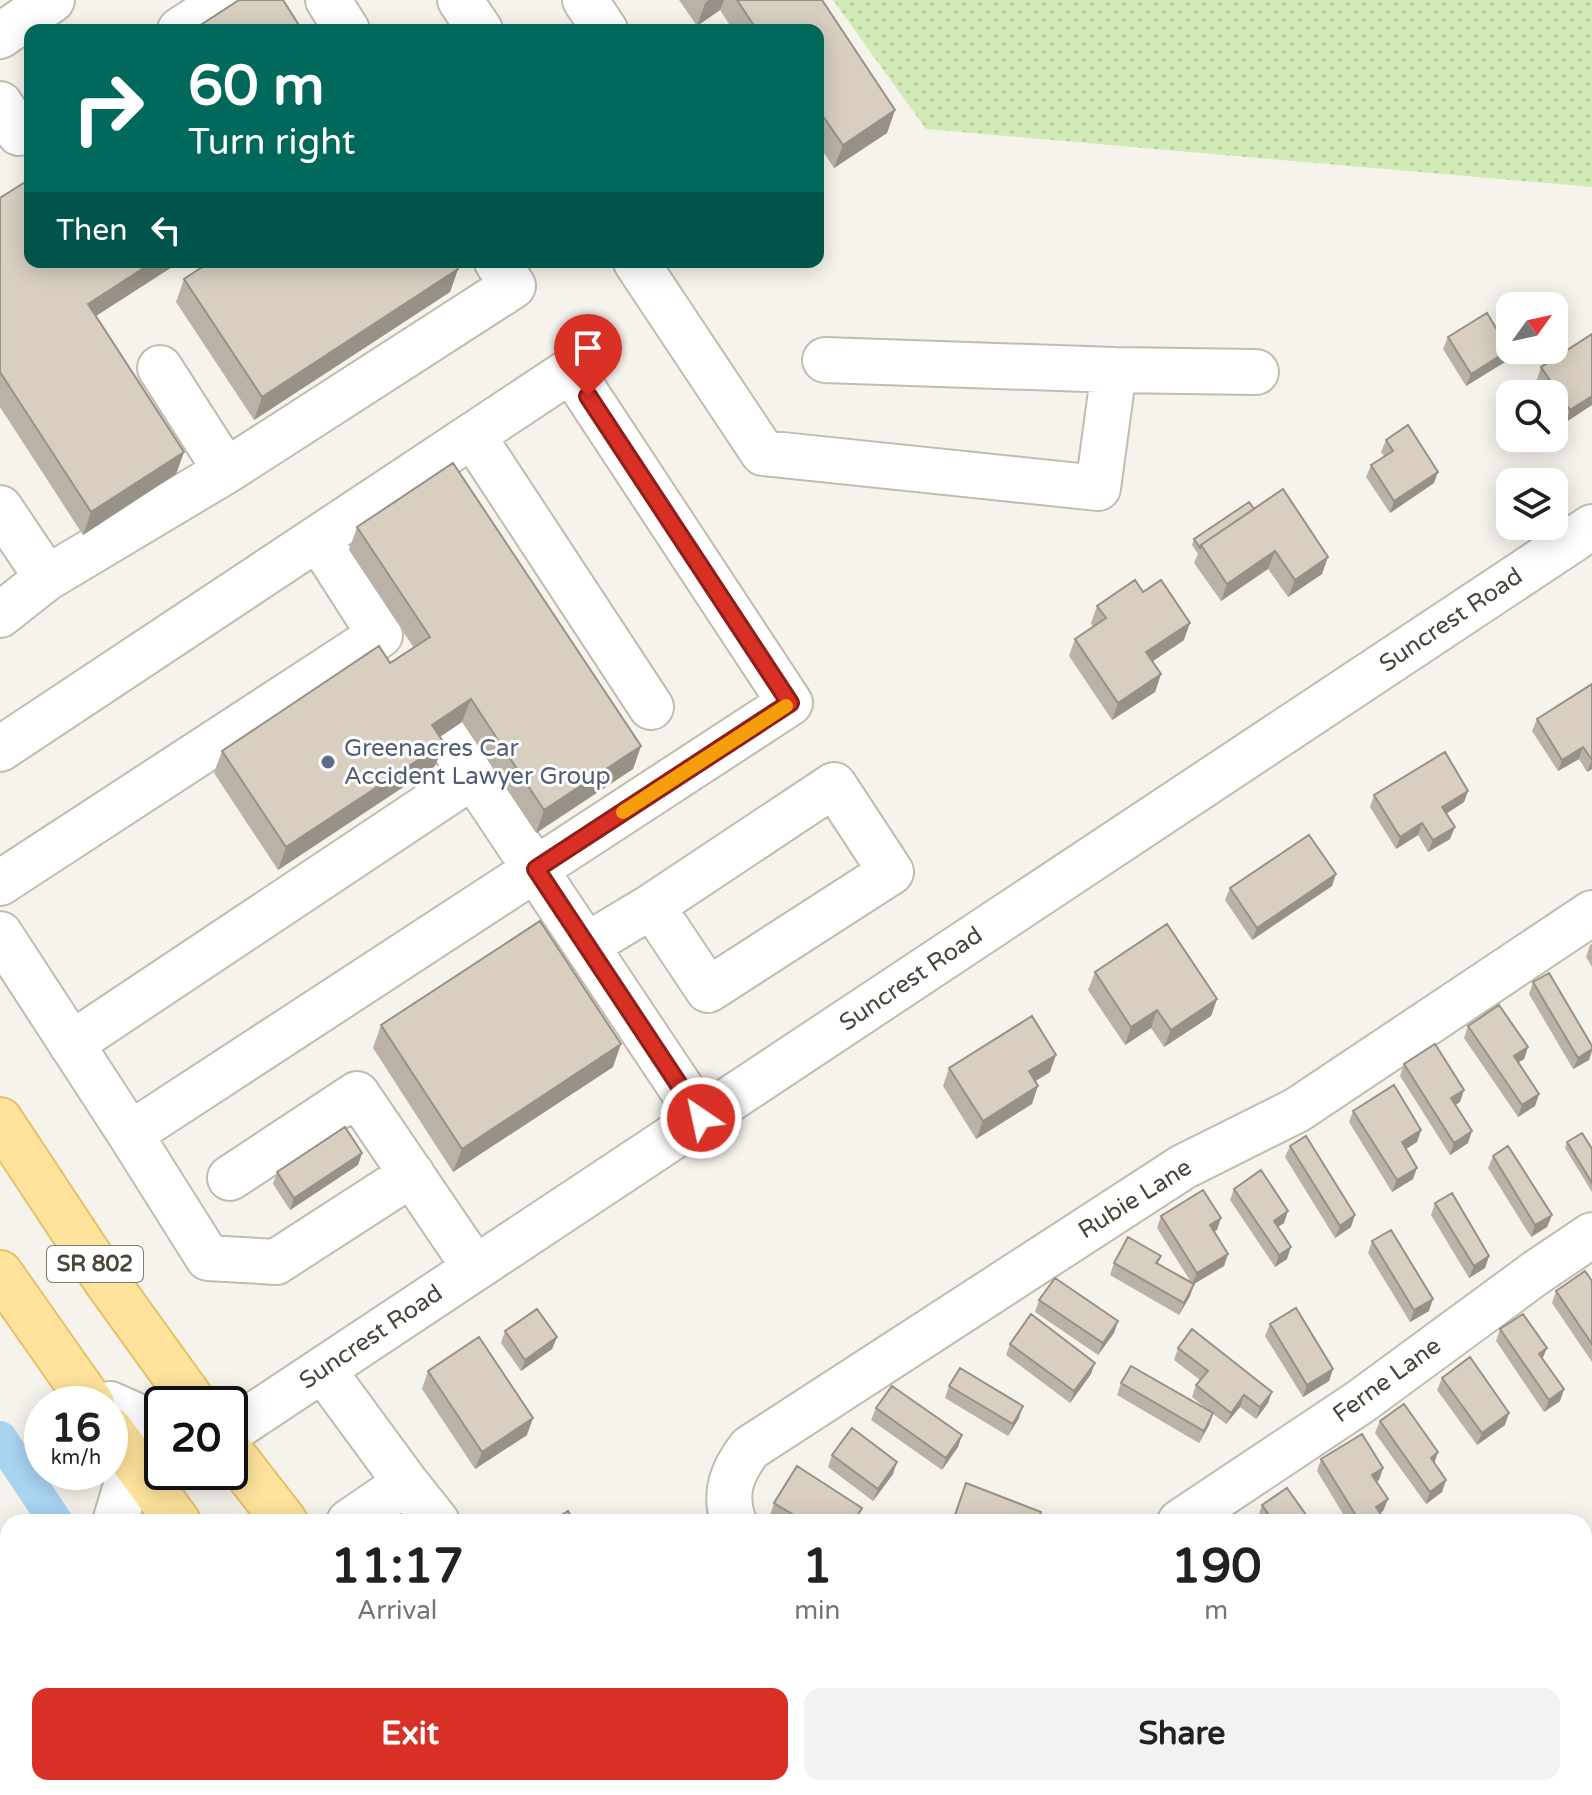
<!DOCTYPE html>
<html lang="en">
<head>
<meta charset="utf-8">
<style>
  body { margin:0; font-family:"Varela Round",sans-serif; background:#f2f2f2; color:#202124; height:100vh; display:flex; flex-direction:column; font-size:30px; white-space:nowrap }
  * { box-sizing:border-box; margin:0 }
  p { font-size:26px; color:#757577 }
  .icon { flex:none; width:44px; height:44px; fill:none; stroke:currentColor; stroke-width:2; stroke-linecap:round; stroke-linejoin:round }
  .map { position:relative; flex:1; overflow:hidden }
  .sheet { position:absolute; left:0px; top:1514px; width:1592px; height:282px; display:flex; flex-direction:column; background:#fff; border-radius:24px 24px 0 0; box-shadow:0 4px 20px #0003 }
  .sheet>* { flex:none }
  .hud { position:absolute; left:24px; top:24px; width:800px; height:244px; border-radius:16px; box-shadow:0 4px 20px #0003; background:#00695c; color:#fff; overflow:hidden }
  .needle { width:52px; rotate:57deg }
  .controls { position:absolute; left:1496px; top:292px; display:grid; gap:16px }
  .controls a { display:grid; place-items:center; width:72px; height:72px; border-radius:16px; background:#fff; box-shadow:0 4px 20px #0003; font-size:40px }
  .speed { position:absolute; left:24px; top:1386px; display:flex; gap:16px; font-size:40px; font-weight:700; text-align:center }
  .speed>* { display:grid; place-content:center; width:104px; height:104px; border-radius:50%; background:#fff; box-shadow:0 4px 20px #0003; line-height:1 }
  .speed small { font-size:20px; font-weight:400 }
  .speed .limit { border:4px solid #111; border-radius:12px; background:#fff; color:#111 }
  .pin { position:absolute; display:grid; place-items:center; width:68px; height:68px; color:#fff; margin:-82px -34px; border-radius:50% 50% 50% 0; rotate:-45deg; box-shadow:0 0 8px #0007 }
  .pin .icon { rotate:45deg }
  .me { position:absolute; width:88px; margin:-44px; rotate:326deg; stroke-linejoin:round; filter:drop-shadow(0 0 6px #0008) }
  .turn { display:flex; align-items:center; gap:28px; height:168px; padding:0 32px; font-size:36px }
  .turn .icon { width:104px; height:104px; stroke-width:2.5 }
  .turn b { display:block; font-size:56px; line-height:68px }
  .then { display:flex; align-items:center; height:76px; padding:0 32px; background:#0003; gap:16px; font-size:30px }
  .eta { display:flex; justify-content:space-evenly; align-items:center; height:136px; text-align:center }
  .eta b { font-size:48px; font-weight:700; line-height:56px }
  .primary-button { display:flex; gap:16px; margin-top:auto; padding:16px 32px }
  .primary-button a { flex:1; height:92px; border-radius:16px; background:#d93025; color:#fff; font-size:32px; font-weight:700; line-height:92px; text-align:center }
  .primary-button a+a { background:#f2f2f2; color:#202124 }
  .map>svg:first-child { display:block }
  .grass { fill:url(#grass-dots) }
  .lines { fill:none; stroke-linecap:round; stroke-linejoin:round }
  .canal { stroke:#a9d4f2; stroke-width:34 }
  .minor-casing { stroke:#c2bbae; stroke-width:48 }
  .major-casing { stroke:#e6c16a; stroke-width:48 }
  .minor { stroke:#fff; stroke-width:44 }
  .major { stroke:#ffe39c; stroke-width:44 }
  .wall { fill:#bab2a6 }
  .shaded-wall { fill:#979187 }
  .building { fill:#d8cfc1; stroke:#979187; stroke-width:2 }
  .route-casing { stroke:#8d1f18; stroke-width:20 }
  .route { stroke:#d93025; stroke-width:14 }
  .slow { stroke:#f59e0b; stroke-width:14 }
  .service-dot { fill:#5c6f8a; stroke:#fff; stroke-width:3 }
  .labels { text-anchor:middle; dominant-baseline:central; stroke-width:6; stroke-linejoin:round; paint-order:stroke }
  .shield { fill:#fff; stroke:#817c74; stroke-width:2 }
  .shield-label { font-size:22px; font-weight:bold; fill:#4b4439 }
  .street-label { font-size:24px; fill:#4b4439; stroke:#fff }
  .service-label { font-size:24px; fill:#4e5e75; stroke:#fff; text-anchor:start }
</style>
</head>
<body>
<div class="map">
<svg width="1592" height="1795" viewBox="0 0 1592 1795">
  <defs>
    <pattern id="grass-dots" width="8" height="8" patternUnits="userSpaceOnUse" patternTransform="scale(2)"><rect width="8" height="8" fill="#d2eab5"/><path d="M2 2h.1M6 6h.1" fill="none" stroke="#b6ca9c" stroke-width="1.8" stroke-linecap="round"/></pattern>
  </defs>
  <rect width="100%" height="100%" fill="#f6f3ec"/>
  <!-- grass -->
  <path class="grass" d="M833,0H1592V187L926,129Z
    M0,1547L8,1560V1788H160L164,1795H0Z"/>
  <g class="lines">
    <!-- canal -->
    <path class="canal" d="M0,1438L56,1522
      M246,1788L250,1795"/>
    <!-- minor casing -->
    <g class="minor-casing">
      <path id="minor" d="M328,0L347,30
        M460,0L480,30
        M585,0L605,30
        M180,30L226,0
        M0,36L52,0
        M0,104L19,133L30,126
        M636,262L763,453L1098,488L1114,370L825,360
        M160,368L226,471L513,286L497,262
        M1114,370L1256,372
        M473,436L651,707
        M0,508L47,578
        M0,615L47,578L226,471
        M445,734L473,776
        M0,749L571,370L790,703L130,1134L0,934
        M0,883L380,635L318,538
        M587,945L652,906L708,990L891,872L834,785L652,906
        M71,1044L473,776L701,1118
        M130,1134L208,1258L276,1262L412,1174
        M230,1178L357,1094L475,1268
        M323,1370L406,1483L349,1522
        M110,1404L162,1427
        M230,1431L1592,527
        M406,1483L437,1522
        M115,1522L133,1462
        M734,1522C723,1494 732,1471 750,1448L1183,1167L1297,1110L1592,913
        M1180,1522L1360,1402L1537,1272L1592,1235
        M0,1569L8,1571
        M0,1642L8,1638
        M1383,1788L1388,1795
        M578,1795L588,1788
        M1307,1795L1318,1788"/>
    </g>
    <!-- major casing -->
    <g class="major-casing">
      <path id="major" d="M0,1120L107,1282L195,1404
        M0,1273L92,1404
        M110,1429L178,1522
        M230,1451L285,1522
        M402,1788L408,1795
        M511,1788L517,1795"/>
    </g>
    <!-- minor -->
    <use href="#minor" class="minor"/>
    <!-- major -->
    <use href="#major" class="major"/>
  </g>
  <!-- wall -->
  <path class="wall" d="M679,0H822L895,110L887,133L834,168L818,144V30H733L720,10L697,26Z
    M0,198L96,316L184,452L176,474L83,535L0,407Z
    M458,269L450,292L254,420L176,302L184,279Z
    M1448,337L1509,350L1505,362L1466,386L1443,349Z
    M1541,367L1592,405L1566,422L1554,405V394H1547L1537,379Z
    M1386,440L1434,483L1390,513L1366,477L1371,465L1384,456L1381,452Z
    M1254,509L1322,574L1288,597L1268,569L1221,601L1194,563L1198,554L1192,545L1194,539Z
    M357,527L641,746L633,769L536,833L462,722L440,737L444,743L435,766L278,870L214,773L222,751L390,663L414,648L349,550Z
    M1143,592L1184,640L1152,661L1161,674L1155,692L1112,720L1069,656L1075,639L1093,627L1091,623L1097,606Z
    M1592,684V769L1587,772L1579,759L1558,771L1532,731L1537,719Z
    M1468,791L1464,802L1446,814L1450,839L1428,852L1418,835L1396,849L1370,807L1374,795Z
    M1332,886L1252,940L1225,900L1230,888Z
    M1592,944V967L1586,957L1590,945Z
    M1095,972L1217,999L1211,1016L1164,1047L1151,1028L1125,1045L1088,990Z
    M1533,982L1592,1046V1052L1589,1060L1573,1069L1529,994Z
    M381,1025L613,1067L453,1172L373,1048Z
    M1468,1026L1528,1047L1524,1059L1518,1062L1539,1094L1535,1106L1518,1117L1464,1038Z
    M1404,1064L1464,1090L1460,1102L1455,1105L1468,1143L1450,1155L1400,1076Z
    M949,1068L1050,1072L1035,1081L1032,1104L976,1139L943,1086Z
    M1353,1111L1421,1130L1417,1142L1406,1149L1413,1179L1392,1192L1349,1122Z
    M1567,1142L1592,1149V1192L1565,1148Z
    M1290,1146L1351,1227L1335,1238L1285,1157Z
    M362,1153L358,1165L290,1210L273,1184L277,1172Z
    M1493,1156L1552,1215L1547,1227L1531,1237L1488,1168Z
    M1234,1189L1284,1223L1278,1227L1287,1259L1275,1267L1230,1200Z
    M1435,1203L1489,1256L1485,1268L1469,1278L1431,1215Z
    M1161,1216L1217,1230L1214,1231L1228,1254L1224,1266L1194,1284L1190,1296L1179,1315L1110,1275L1114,1263L1161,1256L1158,1264L1191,1282L1157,1228Z
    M1372,1241L1429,1311L1410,1322L1368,1253Z
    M1592,1281V1362L1552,1303L1556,1291Z
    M1039,1300L1118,1321L1114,1333L1098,1355L1035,1312Z
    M1270,1324L1333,1369L1329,1381L1303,1397L1265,1336Z
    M1500,1329L1543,1359L1564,1389L1560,1401L1544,1412L1496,1341Z
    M505,1331L557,1337L552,1349L521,1371L501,1343Z
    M1010,1344L1091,1374L1070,1403L1006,1355Z
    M1178,1348L1268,1403L1256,1419L1240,1407L1226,1424L1213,1414L1209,1425L1199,1443L1117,1395L1121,1383L1208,1410L1192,1397L1196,1385L1200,1380L1174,1360Z
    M428,1371L527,1435L475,1469L422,1389Z
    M1442,1378L1505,1425L1477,1445L1437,1390Z
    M949,1386L1019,1418L1008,1436L945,1398Z
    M876,1408L962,1435L958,1447L942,1470L871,1420Z
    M1380,1421L1434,1463L1446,1480L1442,1492L1426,1504L1375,1433Z
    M832,1455L893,1474L873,1501L828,1467Z
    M1321,1459L1383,1468L1379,1480L1376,1481L1388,1499L1383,1511L1380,1513L1386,1522H1348L1317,1471Z
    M966,1483L1037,1522H952Z
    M774,1503L862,1508L856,1522H782L770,1515Z
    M1262,1505L1309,1519L1308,1522H1261L1258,1517Z
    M1584,1597L1592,1608V1691L1585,1695L1584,1693Z
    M862,1788H901L905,1795H866Z
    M1433,1788H1556L1560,1795H1438Z"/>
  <!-- shaded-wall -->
  <path class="shaded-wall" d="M709,0H724L720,10L697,26L705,3Z
    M895,110L887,133L834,168L843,145Z
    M153,262H180L79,327L88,304Z
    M458,269L450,292L254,420L262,397Z
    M1509,350L1505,362L1466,386L1471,374Z
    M1592,396V405L1566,422L1570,410Z
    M184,452L176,474L83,535L91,512Z
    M1438,472L1434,483L1390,513L1394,501Z
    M1275,551L1268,569L1221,601L1227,584Z
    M1328,557L1322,574L1288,597L1295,580Z
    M1190,623L1184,640L1140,670L1146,652Z
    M1161,674L1155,692L1112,720L1118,703Z
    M471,699L462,722L423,748L432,725Z
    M444,743L435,766L278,870L286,847Z
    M641,746L633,769L536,833L544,810Z
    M1583,747L1579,759L1558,771L1562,760Z
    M1592,760V769L1587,772Z
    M1468,791L1464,802L1438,819L1442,807Z
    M1422,823L1418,835L1396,849L1400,837Z
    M1455,827L1450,839L1428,852L1433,840Z
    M1336,874L1332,886L1252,940L1257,928Z
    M1217,999L1211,1016L1164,1047L1171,1030Z
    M1157,1010L1151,1028L1125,1045L1131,1027Z
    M621,1044L613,1067L453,1172L462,1149Z
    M1528,1047L1524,1059L1510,1068L1514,1056Z
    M1592,1049L1589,1060L1573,1069L1578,1058Z
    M1056,1055L1050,1072L1023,1089L1029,1071Z
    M1038,1086L1032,1104L976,1139L983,1121Z
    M1464,1090L1460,1102L1447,1110L1451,1098Z
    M1539,1094L1535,1106L1518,1117L1522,1105Z
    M1421,1130L1417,1142L1398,1154L1402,1142Z
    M1472,1131L1468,1143L1450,1155L1454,1143Z
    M362,1153L358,1165L290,1210L294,1198Z
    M1417,1168L1413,1179L1392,1192L1397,1180Z
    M1288,1211L1284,1223L1269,1233L1274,1221Z
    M1355,1215L1351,1227L1335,1238L1340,1226Z
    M1552,1215L1547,1227L1531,1237L1535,1225Z
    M1221,1218L1217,1230L1205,1236L1210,1225Z
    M1291,1247L1287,1259L1275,1267L1279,1255Z
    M1228,1254L1224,1266L1192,1285L1197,1273Z
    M1489,1256L1485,1268L1469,1278L1474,1266Z
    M1194,1284L1190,1296L1179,1315L1184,1303Z
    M1433,1299L1429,1311L1410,1322L1414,1310Z
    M1118,1321L1114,1333L1098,1355L1103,1343Z
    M557,1337L552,1349L521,1371L525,1360Z
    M1547,1348L1542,1360L1539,1354Z
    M1095,1363L1091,1374L1070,1403L1074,1391Z
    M1333,1369L1329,1381L1303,1397L1307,1385Z
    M1564,1389L1560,1401L1544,1412L1549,1400Z
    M1272,1392L1268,1403L1256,1419L1260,1407Z
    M1244,1395L1240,1407L1226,1424L1231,1413Z
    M1023,1406L1019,1418L1008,1436L1013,1424Z
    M1213,1413L1209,1425L1199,1443L1204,1431Z
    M1509,1413L1505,1425L1477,1445L1482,1433Z
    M533,1418L527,1435L475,1469L482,1452Z
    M962,1435L958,1447L942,1470L946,1458Z
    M1438,1452L1434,1464L1431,1458Z
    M897,1462L893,1474L873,1501L878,1489Z
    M1383,1468L1379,1480L1368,1487L1372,1475Z
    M1446,1480L1442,1492L1426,1504L1430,1492Z
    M1388,1499L1383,1511L1372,1519L1376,1507Z
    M1592,1682V1691L1585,1695L1590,1684Z
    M1211,1788H1237L1227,1795H1201Z"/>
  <!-- building -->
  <path class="building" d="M239,0H283L302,30H193Z
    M737,0H822L895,110L843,145L818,109V30H757Z
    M30,179V262H153L88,304L184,452L91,512L0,372V198Z
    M210,262H454L458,269L262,397L184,279Z
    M1487,313L1509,350L1471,374L1448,337Z
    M1592,334V396L1570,410L1541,367Z
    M1408,425L1438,472L1394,501L1371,465L1393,451L1386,440Z
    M453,463L641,746L544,810L471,699L432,725L444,743L286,847L222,751L379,646L390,663L430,637L357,527Z
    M1283,489L1328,557L1295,580L1275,551L1227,584L1201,545Z
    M1249,502L1254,509L1201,545L1200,548L1194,539Z
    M1135,580L1143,592L1161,580L1190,623L1146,652L1161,674L1118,703L1075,639L1106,618L1097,606Z
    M1592,684V760L1583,747L1562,760L1537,719Z
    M1445,752L1468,791L1442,807L1455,827L1433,840L1422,823L1400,837L1374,795Z
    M1309,835L1336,874L1257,928L1230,888Z
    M540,921L621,1044L462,1149L381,1025Z
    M1167,924L1217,999L1171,1030L1157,1010L1131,1027L1095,972Z
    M1549,973L1592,1046V1049L1578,1058L1533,982Z
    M1499,1005L1528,1047L1514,1056L1539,1094L1522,1105L1468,1026Z
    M1032,1016L1056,1055L1029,1071L1038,1086L983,1121L949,1068Z
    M1435,1044L1464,1090L1451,1098L1472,1131L1454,1143L1404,1064Z
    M1394,1085L1421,1130L1402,1142L1417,1168L1397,1180L1353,1111Z
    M345,1127L362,1153L294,1198L277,1172Z
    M1582,1133L1592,1149V1183L1567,1142Z
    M1306,1136L1355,1215L1340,1226L1290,1146Z
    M1508,1146L1552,1215L1535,1225L1493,1156Z
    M1261,1170L1288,1211L1274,1221L1291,1247L1279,1255L1234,1189Z
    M1203,1190L1221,1218L1210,1225L1228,1254L1197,1273L1161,1216Z
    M1452,1193L1489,1256L1474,1266L1435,1203Z
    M1391,1230L1433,1299L1414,1310L1372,1241Z
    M1128,1237L1161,1256L1156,1263L1194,1284L1184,1303L1114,1263Z
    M1585,1271L1592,1281V1344L1556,1291Z
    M1055,1278L1118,1321L1103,1343L1039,1300Z
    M1296,1308L1333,1369L1307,1385L1270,1324Z
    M537,1309L557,1337L525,1360L505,1331Z
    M1031,1314L1095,1363L1074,1391L1010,1344Z
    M1523,1314L1547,1348L1539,1354L1564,1389L1549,1400L1500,1329Z
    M1192,1329L1272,1392L1260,1407L1244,1395L1231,1413L1196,1385L1208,1371L1178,1348Z
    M479,1337L533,1418L482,1452L428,1371Z
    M1470,1357L1509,1413L1482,1433L1442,1378Z
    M1131,1366L1213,1413L1204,1431L1121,1383Z
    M960,1368L1023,1406L1013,1424L949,1386Z
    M892,1386L962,1435L946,1458L876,1408Z
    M1404,1404L1438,1452L1431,1458L1446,1480L1430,1492L1380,1421Z
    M852,1428L897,1462L878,1489L832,1455Z
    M1362,1434L1383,1468L1372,1475L1388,1499L1376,1507L1386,1522H1360L1321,1459Z
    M797,1466L862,1508L853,1522H805L774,1503Z
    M966,1483L1041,1512L1037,1522H974L955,1515Z
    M1287,1488L1309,1519L1305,1522H1274L1262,1505Z
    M568,1511L575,1522H551Z
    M1584,1597L1592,1608V1616L1584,1622Z
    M1592,1619V1682L1590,1684L1584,1675V1625Z
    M873,1788H901L905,1795H878Z
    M1054,1788H1211L1201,1795H1044Z
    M1456,1788H1556L1560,1795H1461Z"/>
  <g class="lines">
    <!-- route casing -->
    <g class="route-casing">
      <path id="route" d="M588,396L790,703L536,869L701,1118"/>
    </g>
    <!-- route -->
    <use href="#route" class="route"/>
    <!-- slow -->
    <path class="slow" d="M623,812L786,706"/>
  </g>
  <!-- markers -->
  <circle class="service-dot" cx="328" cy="762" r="8"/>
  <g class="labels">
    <!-- shield labels -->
    <rect class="shield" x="47" y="1246" width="96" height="36" rx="6"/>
    <g class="shield-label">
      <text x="95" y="1264">SR 802</text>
    </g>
    <!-- street labels -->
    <g class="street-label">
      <text transform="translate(1451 620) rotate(-34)">Suncrest Road</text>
      <text transform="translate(911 979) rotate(-34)">Suncrest Road</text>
      <text transform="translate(1135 1199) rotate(-32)">Rubie Lane</text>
      <text transform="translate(371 1337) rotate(-34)">Suncrest Road</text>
      <text transform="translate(1387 1380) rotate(-36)">Ferne Lane</text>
    </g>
    <!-- service labels -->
    <g class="service-label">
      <text x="344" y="748">Greenacres Car<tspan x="344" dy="28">Accident Lawyer Group</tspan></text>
    </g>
  </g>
</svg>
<div class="controls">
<a><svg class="needle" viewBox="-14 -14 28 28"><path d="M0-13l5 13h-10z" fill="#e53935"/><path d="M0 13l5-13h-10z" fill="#757577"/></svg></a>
<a><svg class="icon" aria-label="search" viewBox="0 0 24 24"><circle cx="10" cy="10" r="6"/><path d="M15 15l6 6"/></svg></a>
<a><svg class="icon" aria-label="layers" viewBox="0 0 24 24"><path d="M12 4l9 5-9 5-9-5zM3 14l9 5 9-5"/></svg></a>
</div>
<div class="speed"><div>16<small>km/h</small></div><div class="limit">20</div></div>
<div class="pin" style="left:588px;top:396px;background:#d93025"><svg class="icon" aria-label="arrive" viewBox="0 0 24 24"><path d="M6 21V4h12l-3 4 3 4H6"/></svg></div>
<svg class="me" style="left:701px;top:1118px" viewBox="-20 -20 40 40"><circle r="17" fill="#d93025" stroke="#fff" stroke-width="3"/><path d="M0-11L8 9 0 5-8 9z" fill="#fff"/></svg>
<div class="hud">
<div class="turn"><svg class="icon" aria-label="right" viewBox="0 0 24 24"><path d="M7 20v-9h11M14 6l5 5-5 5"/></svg><div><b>60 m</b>Turn right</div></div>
<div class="then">Then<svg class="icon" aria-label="left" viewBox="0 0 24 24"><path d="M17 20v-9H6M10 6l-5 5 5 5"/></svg></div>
</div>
<section class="sheet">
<div class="eta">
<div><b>11:17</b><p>Arrival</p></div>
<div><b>1</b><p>min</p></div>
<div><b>190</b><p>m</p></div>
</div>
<div class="primary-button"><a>Exit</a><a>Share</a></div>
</section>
</div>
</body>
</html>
